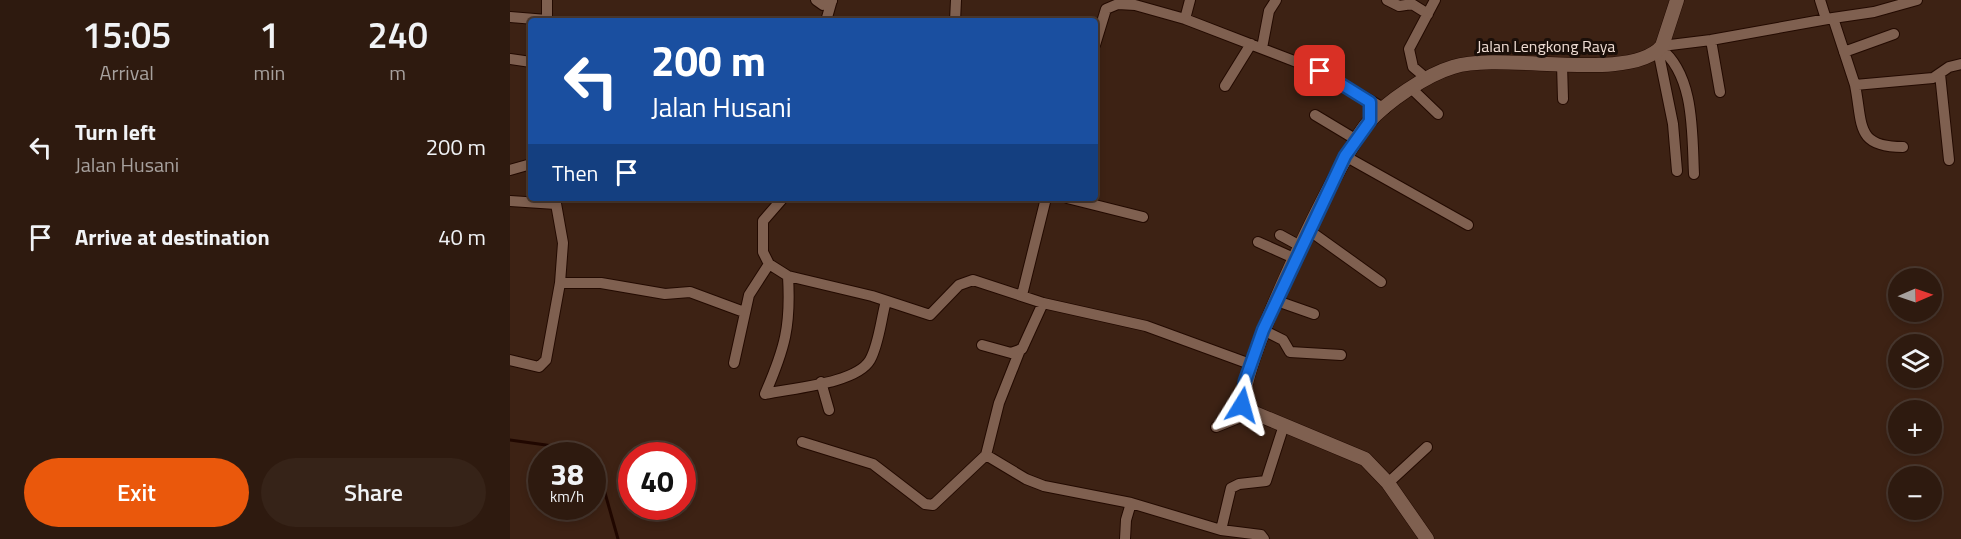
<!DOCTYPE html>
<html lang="en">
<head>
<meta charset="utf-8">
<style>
  body { margin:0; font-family:"Titillium Web",sans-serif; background:#362318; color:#f1f3f6; height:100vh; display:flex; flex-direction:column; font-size:22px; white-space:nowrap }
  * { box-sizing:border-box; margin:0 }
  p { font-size:20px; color:#a7a19e }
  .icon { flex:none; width:33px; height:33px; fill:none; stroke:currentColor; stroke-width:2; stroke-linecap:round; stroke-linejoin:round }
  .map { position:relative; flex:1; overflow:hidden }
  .drawer { display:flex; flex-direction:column; background:#2e1a0f; width:510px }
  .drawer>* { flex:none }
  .top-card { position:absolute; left:18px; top:18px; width:570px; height:183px; border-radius:6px; box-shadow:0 3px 9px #0003,0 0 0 2px #49382f; background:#1a4fa0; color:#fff; overflow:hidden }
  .needle { width:39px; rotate:88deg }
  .buttons { position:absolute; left:1378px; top:268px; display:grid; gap:12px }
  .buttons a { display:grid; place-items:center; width:54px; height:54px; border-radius:50%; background:#2e1a0f; box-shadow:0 3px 9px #0003,0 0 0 2px #49382f; font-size:30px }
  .speed { position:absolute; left:18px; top:442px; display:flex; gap:12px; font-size:30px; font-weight:700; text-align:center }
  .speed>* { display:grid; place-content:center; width:78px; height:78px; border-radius:50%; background:#2e1a0f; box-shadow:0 3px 9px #0003,0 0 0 2px #49382f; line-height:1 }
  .speed small { font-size:15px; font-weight:400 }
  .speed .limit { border:9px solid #d22; background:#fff; color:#111 }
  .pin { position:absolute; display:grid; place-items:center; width:51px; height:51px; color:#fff; margin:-26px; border-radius:12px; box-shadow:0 3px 9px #0006 }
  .me { position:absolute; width:66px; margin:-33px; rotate:8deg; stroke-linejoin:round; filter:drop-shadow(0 0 4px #0008) }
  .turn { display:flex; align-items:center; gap:21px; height:126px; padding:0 24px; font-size:27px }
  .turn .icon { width:78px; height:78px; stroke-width:2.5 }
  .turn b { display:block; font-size:42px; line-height:51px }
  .then { display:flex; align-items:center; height:57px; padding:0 24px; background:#0003; gap:12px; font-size:22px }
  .eta { display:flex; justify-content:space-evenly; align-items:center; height:102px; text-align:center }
  .eta b { font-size:36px; font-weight:600; line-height:42px }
  .action { display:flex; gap:12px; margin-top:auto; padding:12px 24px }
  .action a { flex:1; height:69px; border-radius:36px; background:#ea580c; color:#fff; font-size:24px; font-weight:600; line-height:69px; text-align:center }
  .action a+a { background:#362318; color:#f1f3f6 }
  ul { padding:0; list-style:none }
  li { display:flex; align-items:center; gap:18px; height:90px; padding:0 24px }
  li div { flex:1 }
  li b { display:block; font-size:22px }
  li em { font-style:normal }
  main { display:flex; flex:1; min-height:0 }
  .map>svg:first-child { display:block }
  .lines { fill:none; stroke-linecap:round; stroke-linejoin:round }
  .stream { stroke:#200700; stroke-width:3 }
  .minor-casing { stroke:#230a01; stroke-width:12 }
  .tertiary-casing { stroke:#230a01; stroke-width:15 }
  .minor { stroke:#7f6050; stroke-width:10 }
  .tertiary { stroke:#7f6050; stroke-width:14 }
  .route-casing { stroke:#114b97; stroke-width:15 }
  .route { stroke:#1a73e8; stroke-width:10 }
  .labels { text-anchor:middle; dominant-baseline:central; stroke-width:6; stroke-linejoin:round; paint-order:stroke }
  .street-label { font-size:16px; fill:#eedcd3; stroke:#1b0f09 }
</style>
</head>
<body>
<main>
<section class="drawer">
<div class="eta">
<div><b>15:05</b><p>Arrival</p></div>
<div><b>1</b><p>min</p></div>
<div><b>240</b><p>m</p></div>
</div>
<ul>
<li><svg class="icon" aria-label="left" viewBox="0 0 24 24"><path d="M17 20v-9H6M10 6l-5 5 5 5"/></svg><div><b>Turn left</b><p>Jalan Husani</p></div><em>200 m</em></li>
<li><svg class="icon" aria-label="arrive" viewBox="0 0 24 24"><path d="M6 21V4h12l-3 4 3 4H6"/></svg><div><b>Arrive at destination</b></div><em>40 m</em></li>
</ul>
<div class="action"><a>Exit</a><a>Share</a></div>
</section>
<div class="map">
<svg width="1451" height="539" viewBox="0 0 1451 539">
  <rect width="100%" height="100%" fill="#3d2214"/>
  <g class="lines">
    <!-- stream -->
    <path class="stream" d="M0,440L43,446L61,456
      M82,469L93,486L108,539"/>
    <!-- minor casing -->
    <g class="minor-casing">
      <path id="minor" d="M37,0V21
        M306,0L313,5L322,1
        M877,0L889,6L902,4L918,14
        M1310,0L1316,19
        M0,17L37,20
        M1323,18L1364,12L1407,0
        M675,19L680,0
        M316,21L322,0
        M445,21L446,0
        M1201,40L1210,92
        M585,45L596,9L608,4L625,5L675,19L810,71L875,109
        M1152,46L1201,40L1323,18L1345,85L1423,78L1439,67L1451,64
        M752,48L759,11L766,0
        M1150,48C1185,75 1182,134 1184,174
        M1148,50L1163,124L1167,171
        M1334,52L1384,34
        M0,59L21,62
        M1052,64L1053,99
        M1430,74L1439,160
        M916,78L903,67L899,49L925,0
        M1345,85C1353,125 1345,147 1393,147
        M715,86L741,44
        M902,89L928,114
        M805,115L845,139
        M835,156L958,225
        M0,170L21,164
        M273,198L253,221V252L259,264L278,276L362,296L420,315L449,285L463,280L533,303L636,326L740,364
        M557,198L633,217
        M0,201L46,204
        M800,231L871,282
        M770,235L792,247
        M748,242L786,259
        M50,283H91L155,294L180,292L234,312
        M512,295L536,198
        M767,301L804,314
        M753,330L773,340L780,352L831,355
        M472,345L501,353L512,349L533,303
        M0,360L29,367L36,360L50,283L53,243L45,198
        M224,363L239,295L259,264
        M311,382L319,410
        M255,394C281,388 346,384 360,360C369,344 371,319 376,301
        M255,394C275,348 281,326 278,276
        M706,427L741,413
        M292,442L363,464L415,504L423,505L476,455L489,403L510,350
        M476,455L516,479L534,486L621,503L711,530L751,535L754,539
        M878,483L917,447
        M711,530L721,488L729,484L756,481L774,425
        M615,539L616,520L621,503"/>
    </g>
    <!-- tertiary casing -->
    <g class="tertiary-casing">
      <path id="tertiary" d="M917,539L878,483L855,459L735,409C719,382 832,153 857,124C876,102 916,75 943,67C993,51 1120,84 1152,46L1167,0"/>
    </g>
    <!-- minor -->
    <use href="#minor" class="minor"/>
    <!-- tertiary -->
    <use href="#tertiary" class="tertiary"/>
  </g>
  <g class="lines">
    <!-- route casing -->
    <g class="route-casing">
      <path id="route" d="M732,405L735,381L753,330L835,156L860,121V102L810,71"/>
    </g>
    <!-- route -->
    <use href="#route" class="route"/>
  </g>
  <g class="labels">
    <!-- street labels -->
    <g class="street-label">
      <text x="1036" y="46">Jalan Lengkong Raya</text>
    </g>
  </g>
</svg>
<div class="buttons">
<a><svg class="needle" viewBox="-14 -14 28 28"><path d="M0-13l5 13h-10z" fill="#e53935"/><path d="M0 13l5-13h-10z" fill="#a7a19e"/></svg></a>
<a><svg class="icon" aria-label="layers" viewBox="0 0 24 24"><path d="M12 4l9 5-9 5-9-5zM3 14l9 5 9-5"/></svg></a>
<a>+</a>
<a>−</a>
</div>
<div class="speed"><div>38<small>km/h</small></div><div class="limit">40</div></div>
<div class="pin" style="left:810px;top:71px;background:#d93025"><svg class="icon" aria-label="arrive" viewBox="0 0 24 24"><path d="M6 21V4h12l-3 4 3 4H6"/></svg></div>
<svg class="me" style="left:732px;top:405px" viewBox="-20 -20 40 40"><path d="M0-17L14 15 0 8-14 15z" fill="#1a73e8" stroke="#fff" stroke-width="4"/></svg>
<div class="top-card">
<div class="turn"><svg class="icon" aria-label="left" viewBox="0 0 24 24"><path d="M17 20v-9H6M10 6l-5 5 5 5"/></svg><div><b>200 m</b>Jalan Husani</div></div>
<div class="then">Then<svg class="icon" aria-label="arrive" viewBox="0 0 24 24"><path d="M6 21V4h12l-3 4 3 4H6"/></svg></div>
</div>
</div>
</main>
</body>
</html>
